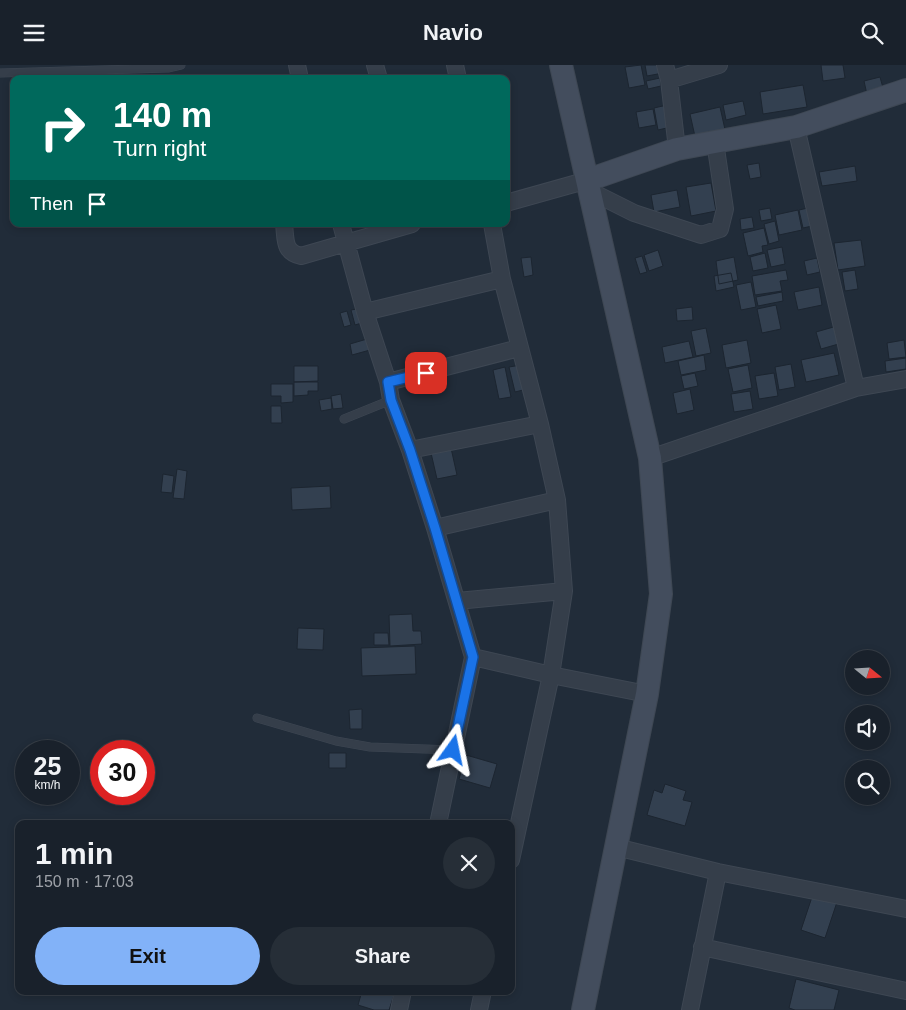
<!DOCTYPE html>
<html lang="en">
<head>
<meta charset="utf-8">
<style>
  body { margin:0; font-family:Helvetica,sans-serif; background:#262e37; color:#f1f3f6; height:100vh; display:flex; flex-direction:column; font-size:19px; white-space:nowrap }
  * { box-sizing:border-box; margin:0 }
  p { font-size:16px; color:#9fa3a9 }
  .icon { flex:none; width:28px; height:28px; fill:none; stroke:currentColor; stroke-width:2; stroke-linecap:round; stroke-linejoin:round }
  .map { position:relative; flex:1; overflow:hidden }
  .side { position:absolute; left:15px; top:755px; width:500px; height:175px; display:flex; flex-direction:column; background:#19212b; border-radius:10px; box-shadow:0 2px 8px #0003,0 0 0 1px #373e47 }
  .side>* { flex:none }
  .hud { position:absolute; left:10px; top:10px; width:500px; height:152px; border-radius:10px; box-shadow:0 2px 8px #0003,0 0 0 1px #373e47; background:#00695c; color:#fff; overflow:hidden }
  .needle { width:32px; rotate:108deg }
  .buttons { position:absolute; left:845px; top:585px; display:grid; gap:10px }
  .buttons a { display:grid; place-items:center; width:45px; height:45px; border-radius:50%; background:#19212b; box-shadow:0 2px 8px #0003,0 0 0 1px #373e47; font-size:25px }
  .speed { position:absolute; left:15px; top:675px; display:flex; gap:10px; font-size:25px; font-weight:700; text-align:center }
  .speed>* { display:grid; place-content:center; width:65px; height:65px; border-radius:50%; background:#19212b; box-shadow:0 2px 8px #0003,0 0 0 1px #373e47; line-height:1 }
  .speed small { font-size:12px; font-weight:400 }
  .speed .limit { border:8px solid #d22; background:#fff; color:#111 }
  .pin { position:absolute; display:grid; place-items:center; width:42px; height:42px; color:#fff; margin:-21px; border-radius:10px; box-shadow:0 2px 8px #0006 }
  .me { position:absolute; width:55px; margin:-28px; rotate:12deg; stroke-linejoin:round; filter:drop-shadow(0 0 4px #0008) }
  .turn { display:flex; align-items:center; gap:18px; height:105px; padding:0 20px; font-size:22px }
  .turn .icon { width:65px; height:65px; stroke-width:2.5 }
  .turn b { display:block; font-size:35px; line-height:42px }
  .then { display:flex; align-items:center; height:48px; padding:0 20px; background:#0003; gap:10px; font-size:19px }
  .round { display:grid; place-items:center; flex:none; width:52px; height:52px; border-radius:26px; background:#262e37 }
  .overview { display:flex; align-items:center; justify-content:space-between; height:85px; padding:0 20px }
  h1 { font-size:30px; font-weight:700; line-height:38px }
  .button { display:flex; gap:10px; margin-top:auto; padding:10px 20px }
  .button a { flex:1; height:58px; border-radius:30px; background:#82b2f8; color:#111; font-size:20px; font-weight:700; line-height:58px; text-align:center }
  .button a+a { background:#262e37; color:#f1f3f6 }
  header { display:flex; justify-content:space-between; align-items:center; height:65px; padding:0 20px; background:#19212b; font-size:22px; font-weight:700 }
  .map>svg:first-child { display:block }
  .building { fill:#334050; stroke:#1c2530 }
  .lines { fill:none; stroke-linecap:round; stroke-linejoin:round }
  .lane-casing { stroke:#3e4753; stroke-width:9 }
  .street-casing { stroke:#3e4753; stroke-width:18 }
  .secondary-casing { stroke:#3e4753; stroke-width:24 }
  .lane { stroke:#353e4a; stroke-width:8 }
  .street { stroke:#353e4a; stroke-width:16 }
  .secondary { stroke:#434d5d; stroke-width:22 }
  .route-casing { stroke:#114b97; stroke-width:12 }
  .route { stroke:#1a73e8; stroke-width:9 }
</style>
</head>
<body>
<header><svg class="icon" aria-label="menu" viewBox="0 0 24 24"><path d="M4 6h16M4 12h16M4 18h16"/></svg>Navio<svg class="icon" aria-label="search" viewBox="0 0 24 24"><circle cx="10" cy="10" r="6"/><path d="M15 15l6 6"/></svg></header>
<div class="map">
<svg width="906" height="945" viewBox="0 0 906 945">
  <rect width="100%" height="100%" fill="#212c39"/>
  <!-- building -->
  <path class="building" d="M641,0L645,20L629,23L625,2Z
    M645,0H661L663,8L647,11Z
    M821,0H843L845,13L823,16Z
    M880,12L885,30L868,34L864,16Z
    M660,13L661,21L648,24L646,16Z
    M803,20L807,42L763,49L760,27Z
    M743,36L746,50L726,55L723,40Z
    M667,40L671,62L658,65L654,43Z
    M720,42L726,69L696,76L690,49Z
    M653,44L656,60L639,63L636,47Z
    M759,98L761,112L750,114L747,100Z
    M855,101L857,116L822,121L819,107Z
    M711,118L716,146L691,151L686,122Z
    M677,125L680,142L654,147L651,130Z
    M770,143L772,154L761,156L759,145Z
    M808,143L812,161L803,163L799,145Z
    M798,145L802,165L779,170L775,150Z
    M752,152L754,163L741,165L740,154Z
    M775,156L779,176L769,179L764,159Z
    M764,163L768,180L762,181L763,187L748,191L743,168Z
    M861,175L865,201L838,205L834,178Z
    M782,182L785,199L771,202L767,185Z
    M658,185L663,201L649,206L644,190Z
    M765,188L768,203L753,206L750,192Z
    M642,191L647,207L640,209L635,193Z
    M531,192L533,210L524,212L521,193Z
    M734,192L738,215L719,219L716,196Z
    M817,193L820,207L807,210L804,196Z
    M786,205L788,215L780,216L782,226L755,230L752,211Z
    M855,205L858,224L845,226L842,207Z
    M731,208L734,222L716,226L714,211Z
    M751,217L756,242L741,245L736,220Z
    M819,222L822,240L798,245L794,227Z
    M782,227L783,236L758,241L756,232Z
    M776,240L781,264L762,268L757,244Z
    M692,242L693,255L677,256L676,244Z
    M362,243L365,257L355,260L351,245Z
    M347,246L351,260L344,262L340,248Z
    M837,261L842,278L821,284L816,267Z
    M706,263L711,288L696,291L691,266Z
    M367,274L370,285L352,290L350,279Z
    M747,275L751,298L726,303L722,280Z
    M904,275L906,292L889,294L887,278Z
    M689,276L693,292L665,298L662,282Z
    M834,288L839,310L806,317L801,295Z
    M704,290L706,305L681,310L678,296Z
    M906,293V304L886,307L885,296Z
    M791,299L795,322L779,325L775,302Z
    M521,300L527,324L515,327L509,302Z
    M748,300L752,323L733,327L728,304Z
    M294,301H318V316L294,317Z
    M505,302L511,332L499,334L493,305Z
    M695,308L698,321L684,324L681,311Z
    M774,308L778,331L759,334L755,311Z
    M294,317H318V326H308V330L294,331Z
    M271,319H293V337L281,338V331H271Z
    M690,324L694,345L677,349L673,328Z
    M750,326L753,344L734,347L731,329Z
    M341,329L343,343L333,344L331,331Z
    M331,333L332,344L321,346L319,335Z
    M271,341H281L282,358H271Z
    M451,383L457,410L437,414L431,388Z
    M177,404L187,406L184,434L173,433Z
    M163,409L174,411L172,428L161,427Z
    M330,421L331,443L292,445L291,423Z
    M412,549L413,566H421L422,579L390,581L389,550Z
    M298,563L324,564L323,585L297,584Z
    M374,568H388L389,580H374Z
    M415,581L416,609L362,611L361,583Z
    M362,644V664H350L349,645Z
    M329,688H346V703H329Z
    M466,690L497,699L490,723L459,714Z
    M665,719L686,726L683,735L692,737L685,761L647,750L654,725L662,728Z
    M245,756L284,757V759H245Z
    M813,829L837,837L825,873L801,865Z
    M796,914L839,925L834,945H795L789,943Z
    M362,926H383L394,930L389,945H374L358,940Z"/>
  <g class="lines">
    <!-- lane casing -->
    <g class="lane-casing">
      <path id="lane" d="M0,8L168,3L181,0
        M344,354L391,335
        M257,653L336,676L370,682L453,685"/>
    </g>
    <!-- street casing -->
    <g class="street-casing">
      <path id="street" d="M297,0L300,14
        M375,0L379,14
        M455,0L458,14
        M665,0L669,15L677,84
        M669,15L719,0
        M796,62L856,323
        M590,126L634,148L701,170L720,164L725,144L715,77
        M506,138L588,115
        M284,159C286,174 283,187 301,191L412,159
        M341,159L365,247L388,317L391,335L410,385L435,463L473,592L438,759
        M492,159L502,214L540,359L557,435L564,526L551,610L511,795
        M365,247L502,214
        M388,317L519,283
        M410,385L540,359
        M650,393L856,323L906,314
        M435,463L557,435
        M457,536L564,526
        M473,592L551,610L647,629
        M616,782L718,807L906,844
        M702,882L906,926
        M399,945L403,926
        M479,945L483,926
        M690,945L718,807"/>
    </g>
    <!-- secondary casing -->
    <g class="secondary-casing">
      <path id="secondary" d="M561,0L650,393L661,529L647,629L583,945
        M588,115L677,84L796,62L906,25"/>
    </g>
    <!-- lane -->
    <use href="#lane" class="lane"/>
    <!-- street -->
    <use href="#street" class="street"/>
    <!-- secondary -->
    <use href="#secondary" class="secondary"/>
  </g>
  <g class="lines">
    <!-- route casing -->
    <g class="route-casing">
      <path id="route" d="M426,308L388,317L391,335L410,385L435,463L473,592L453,685"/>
    </g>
    <!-- route -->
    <use href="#route" class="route"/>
  </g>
</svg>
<div class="buttons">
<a><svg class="needle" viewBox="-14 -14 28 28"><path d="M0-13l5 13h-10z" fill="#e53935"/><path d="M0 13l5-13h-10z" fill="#9fa3a9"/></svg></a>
<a><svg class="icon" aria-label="sound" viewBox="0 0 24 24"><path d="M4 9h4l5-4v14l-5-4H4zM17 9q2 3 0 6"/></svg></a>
<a><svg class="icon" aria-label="search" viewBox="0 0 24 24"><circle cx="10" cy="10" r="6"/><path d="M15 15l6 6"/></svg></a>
</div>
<div class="speed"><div>25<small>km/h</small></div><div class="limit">30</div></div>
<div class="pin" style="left:426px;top:308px;background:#d93025"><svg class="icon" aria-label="arrive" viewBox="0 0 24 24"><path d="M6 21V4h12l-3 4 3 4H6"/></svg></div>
<svg class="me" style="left:453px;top:685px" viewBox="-20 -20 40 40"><path d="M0-17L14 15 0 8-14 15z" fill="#1a73e8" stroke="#fff" stroke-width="4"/></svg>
<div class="hud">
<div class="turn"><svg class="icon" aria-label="right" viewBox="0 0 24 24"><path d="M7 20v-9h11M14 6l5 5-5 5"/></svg><div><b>140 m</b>Turn right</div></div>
<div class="then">Then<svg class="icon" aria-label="arrive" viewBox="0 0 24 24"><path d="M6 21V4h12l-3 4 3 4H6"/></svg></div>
</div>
<section class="side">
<div class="overview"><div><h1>1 min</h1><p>150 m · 17:03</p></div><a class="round"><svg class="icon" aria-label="close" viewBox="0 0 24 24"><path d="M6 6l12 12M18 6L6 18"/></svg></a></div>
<div class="button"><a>Exit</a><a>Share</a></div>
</section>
</div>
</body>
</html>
